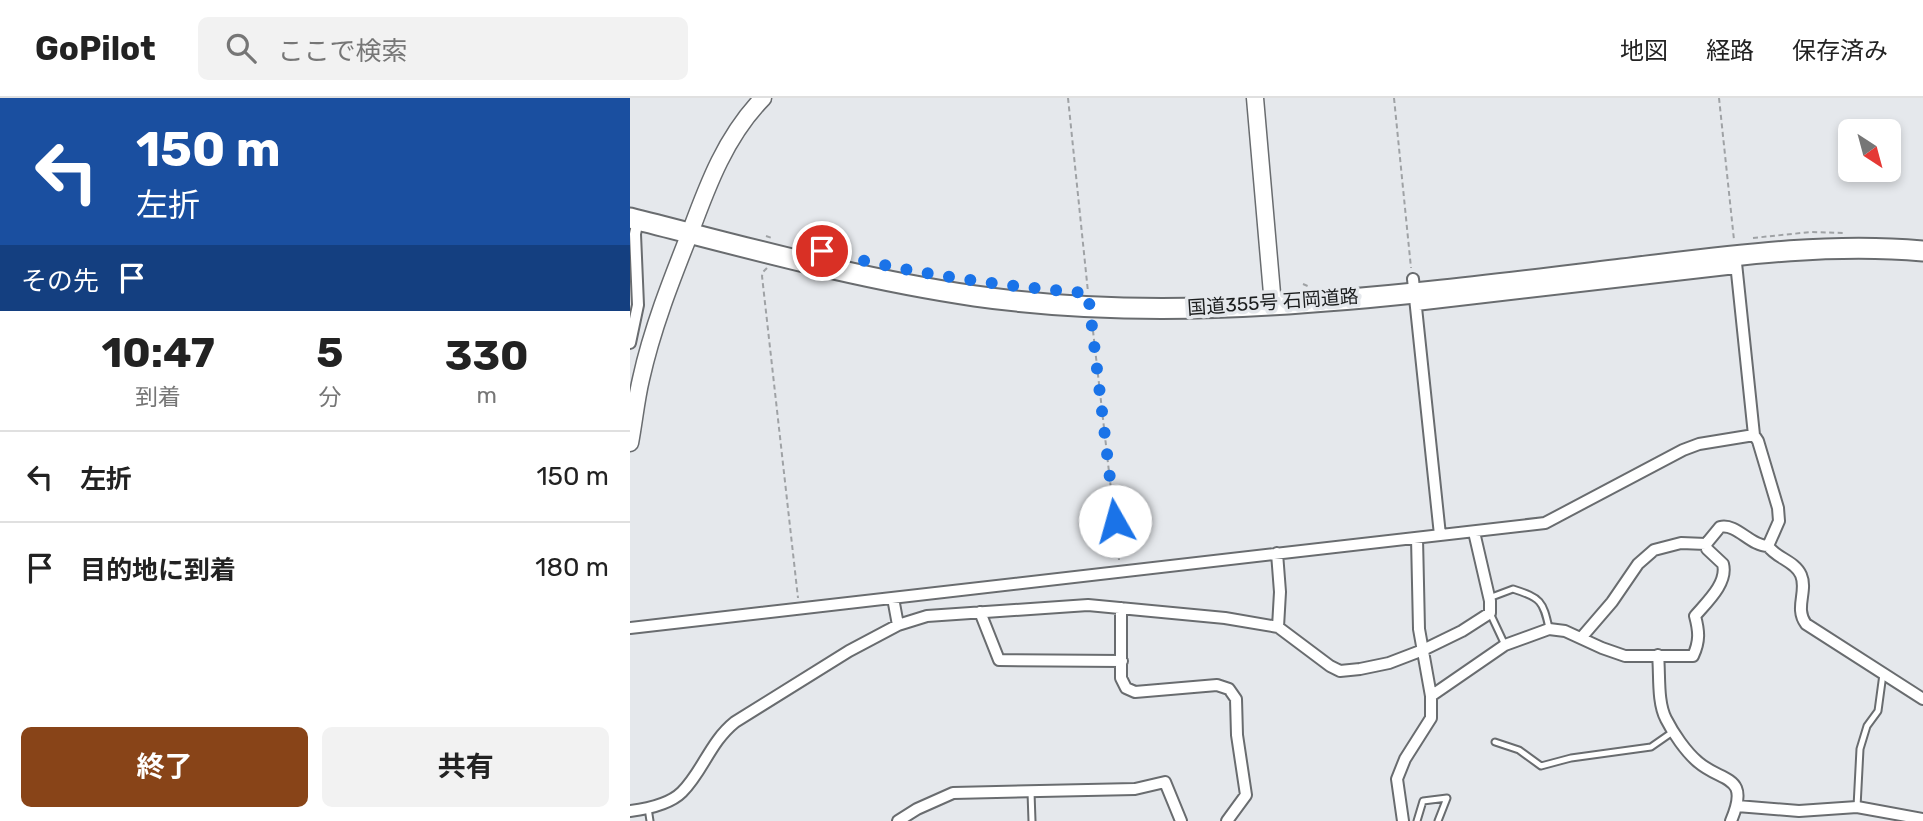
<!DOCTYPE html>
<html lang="ja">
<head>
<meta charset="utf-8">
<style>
  body { margin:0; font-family:Rubik,"Noto Sans JP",sans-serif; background:#f2f2f2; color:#222; height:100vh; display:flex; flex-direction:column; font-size:26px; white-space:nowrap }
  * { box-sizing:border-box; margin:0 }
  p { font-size:23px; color:#767676 }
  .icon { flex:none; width:38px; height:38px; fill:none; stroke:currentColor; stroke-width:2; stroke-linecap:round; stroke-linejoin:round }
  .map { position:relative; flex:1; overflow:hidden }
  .side { display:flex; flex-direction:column; background:#fff; width:630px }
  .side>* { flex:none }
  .banner { background:#1a4fa0; color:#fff; overflow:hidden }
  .needle { width:46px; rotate:144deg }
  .controls { position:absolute; left:1208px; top:21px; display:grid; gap:14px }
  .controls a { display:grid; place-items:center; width:63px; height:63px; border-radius:10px; background:#fff; box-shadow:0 4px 10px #0003; font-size:35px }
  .pin { position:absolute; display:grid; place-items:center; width:60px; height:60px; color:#fff; margin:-30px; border:4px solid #fff; border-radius:50%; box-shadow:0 2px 7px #0007 }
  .me { position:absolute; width:77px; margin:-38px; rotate:353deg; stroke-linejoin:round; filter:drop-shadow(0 0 5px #0008) }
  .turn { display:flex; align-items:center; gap:24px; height:147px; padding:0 21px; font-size:32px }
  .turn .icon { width:91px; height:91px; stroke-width:2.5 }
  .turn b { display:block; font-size:49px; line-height:60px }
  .then { display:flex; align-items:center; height:66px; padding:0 21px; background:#0003; gap:14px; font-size:26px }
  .eta { display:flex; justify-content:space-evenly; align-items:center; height:119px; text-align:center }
  .eta b { font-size:42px; font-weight:700; line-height:49px }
  .button { display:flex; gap:14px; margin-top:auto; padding:14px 21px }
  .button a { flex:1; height:80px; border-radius:10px; background:#884418; color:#fff; font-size:28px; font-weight:700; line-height:80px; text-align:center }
  .button a+a { background:#f2f2f2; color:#222 }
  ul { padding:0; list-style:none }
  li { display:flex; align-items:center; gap:21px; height:91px; padding:0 21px; border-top:2px solid #e0e0e0 }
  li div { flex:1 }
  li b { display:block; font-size:26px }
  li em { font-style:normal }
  header { display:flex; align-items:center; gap:42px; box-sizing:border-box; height:98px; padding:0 35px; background:#fff; border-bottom:2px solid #e0e0e0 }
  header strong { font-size:33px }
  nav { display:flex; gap:38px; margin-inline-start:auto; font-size:24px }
  .search { width:490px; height:63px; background:#f2f2f2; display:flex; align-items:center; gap:18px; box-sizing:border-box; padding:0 24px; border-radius:10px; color:#767676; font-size:26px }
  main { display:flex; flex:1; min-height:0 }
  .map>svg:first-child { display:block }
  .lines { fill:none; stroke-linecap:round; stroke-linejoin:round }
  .lane-casing { stroke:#696c6f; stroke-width:9 }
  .street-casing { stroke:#696c6f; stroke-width:14 }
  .secondary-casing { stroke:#696c6f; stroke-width:19 }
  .highway-casing { stroke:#696c6f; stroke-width:23 }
  .path { stroke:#9fa2a5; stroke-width:2; stroke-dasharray:5 3.5; stroke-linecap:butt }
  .lane { stroke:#fff; stroke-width:5 }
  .street { stroke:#fff; stroke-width:10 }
  .secondary { stroke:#fff; stroke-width:16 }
  .highway { stroke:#fff; stroke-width:19 }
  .route { stroke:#1a73e8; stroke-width:12; stroke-dasharray:0 21.6 }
  .labels { text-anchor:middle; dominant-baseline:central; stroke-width:7; stroke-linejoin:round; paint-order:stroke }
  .street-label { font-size:19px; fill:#1c1e1f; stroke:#e5e8ec }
</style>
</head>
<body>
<header>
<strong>GoPilot</strong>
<div class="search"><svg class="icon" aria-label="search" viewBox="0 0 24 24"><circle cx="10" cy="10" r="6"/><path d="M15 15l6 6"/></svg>ここで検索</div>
<nav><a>地図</a><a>経路</a><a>保存済み</a></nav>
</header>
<main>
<section class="side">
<div class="banner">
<div class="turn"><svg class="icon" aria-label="left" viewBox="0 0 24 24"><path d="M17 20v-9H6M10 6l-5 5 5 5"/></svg><div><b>150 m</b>左折</div></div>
<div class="then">その先<svg class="icon" aria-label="arrive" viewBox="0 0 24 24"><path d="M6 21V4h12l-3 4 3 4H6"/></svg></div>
</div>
<div class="eta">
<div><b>10:47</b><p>到着</p></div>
<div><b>5</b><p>分</p></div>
<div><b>330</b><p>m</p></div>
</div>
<ul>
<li><svg class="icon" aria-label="left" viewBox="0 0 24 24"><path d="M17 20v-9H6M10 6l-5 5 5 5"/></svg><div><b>左折</b></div><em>150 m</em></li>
<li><svg class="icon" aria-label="arrive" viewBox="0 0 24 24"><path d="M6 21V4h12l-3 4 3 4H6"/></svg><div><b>目的地に到着</b></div><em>180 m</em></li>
</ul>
<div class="button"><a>終了</a><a>共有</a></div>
</section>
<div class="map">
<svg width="1293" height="723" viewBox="0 0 1293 723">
  <rect width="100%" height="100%" fill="#e5e8ec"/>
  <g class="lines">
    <!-- lane casing -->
    <g class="lane-casing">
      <path id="lane" d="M859,500L883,491C911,500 913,503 919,530
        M860,515L875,547
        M865,644L889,652L911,668L941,660L1021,649L1044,633
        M401,694L402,723
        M1227,709L1230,651L1237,628L1248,613L1253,576
        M18,710L20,723
        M787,723L793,703L817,700L808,723"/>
    </g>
    <!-- street casing -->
    <g class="street-casing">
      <path id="street" d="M1106,165L1124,337L1128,343L1148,410L1149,423L1138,448
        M783,181L810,437
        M786,207L1106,170
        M0,245L8,207L5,136L8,122
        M647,455L650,494L648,529
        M263,500L268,527
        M491,510V580L496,590L505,594L587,587L599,591L606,601L607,637L616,697L597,723
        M350,514L369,562L492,563
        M0,530L915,425L1053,352L1069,346L1124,337
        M951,540L982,504L1008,466L1024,452L1051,445L1076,446L1090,429C1107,425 1120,448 1138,448C1146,460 1165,463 1171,477C1178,493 1164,510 1176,526L1293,601
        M1028,557C1030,576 1027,604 1036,621C1043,635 1056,654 1068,664C1092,685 1121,676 1101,723
        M801,598L875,547L919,531L935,533L972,550L995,558H1063C1070,543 1069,533 1065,518C1077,504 1098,485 1093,466L1077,451L1076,446
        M1107,708L1169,713L1227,709L1293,721
        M0,713C16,711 40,706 52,694C73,673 80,644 105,624L219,553L268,527L297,518L458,507L595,520L648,529L700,568L710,573L730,571L759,565L793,552L832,533L860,515V503L844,434
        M268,723L287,711L323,695L505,691L535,684L551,723
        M773,723L767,681L775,661L801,620V598L789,531L787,440"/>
    </g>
    <!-- secondary casing -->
    <g class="secondary-casing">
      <path id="secondary" d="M625,0L643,207
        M0,345C4,324 6,302 11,281C22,231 41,183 60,135C78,86 96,38 133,0"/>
    </g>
    <!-- highway casing -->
    <g class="highway-casing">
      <path id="highway" d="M0,120C115,149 228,181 345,198C443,212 542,213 640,207C758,200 876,185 992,171C1093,159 1192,144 1293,153"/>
    </g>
    <!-- path -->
    <path class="path" d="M438,0L458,194
      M764,0L781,170
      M1089,0L1104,142
      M136,138L142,140
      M1123,140L1181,134L1215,135
      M137,170L133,174L132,178L168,500
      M673,186L680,189
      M462,224L489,462"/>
    <!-- lane -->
    <use href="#lane" class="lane"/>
    <!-- street -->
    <use href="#street" class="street"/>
    <!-- secondary -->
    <use href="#secondary" class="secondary"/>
    <!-- highway -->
    <use href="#highway" class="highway"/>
  </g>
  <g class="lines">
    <!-- route -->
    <path class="route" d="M192,153C280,175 368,188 458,195L485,423"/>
  </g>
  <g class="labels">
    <!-- street labels -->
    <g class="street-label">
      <text transform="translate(643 204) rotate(-4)">国道355号 石岡道路</text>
    </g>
  </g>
</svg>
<div class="controls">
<a><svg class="needle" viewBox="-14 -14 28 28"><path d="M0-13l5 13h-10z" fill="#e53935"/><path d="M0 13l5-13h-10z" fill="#767676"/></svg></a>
</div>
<div class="pin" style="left:192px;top:153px;background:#d93025"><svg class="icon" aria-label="arrive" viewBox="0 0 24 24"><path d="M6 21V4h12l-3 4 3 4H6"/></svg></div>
<svg class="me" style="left:485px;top:423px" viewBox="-20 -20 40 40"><circle r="19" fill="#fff"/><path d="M0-13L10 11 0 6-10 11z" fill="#1a73e8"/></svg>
</div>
</main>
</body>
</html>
